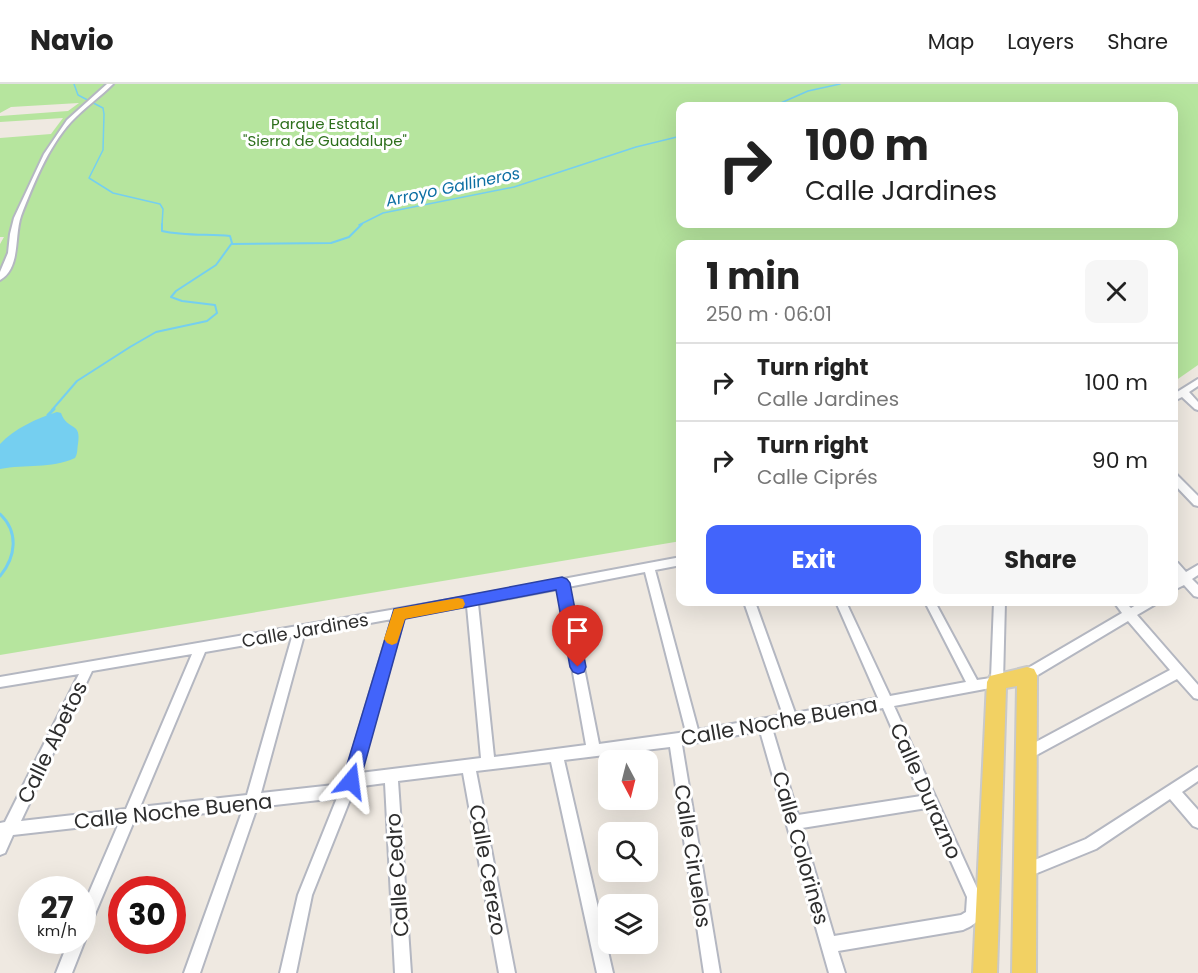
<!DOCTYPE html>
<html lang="en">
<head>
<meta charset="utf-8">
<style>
  body { margin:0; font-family:Poppins,sans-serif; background:#f6f6f6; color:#222; height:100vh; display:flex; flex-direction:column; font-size:22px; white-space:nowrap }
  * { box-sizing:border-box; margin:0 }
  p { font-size:20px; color:#767676 }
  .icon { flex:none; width:33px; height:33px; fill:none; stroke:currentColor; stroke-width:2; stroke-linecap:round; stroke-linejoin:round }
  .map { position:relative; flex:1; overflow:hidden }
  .details { position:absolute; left:676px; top:156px; width:502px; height:366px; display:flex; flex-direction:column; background:#fff; border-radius:12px; box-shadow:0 6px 24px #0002 }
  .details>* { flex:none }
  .top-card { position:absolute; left:676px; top:18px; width:502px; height:126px; border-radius:12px; box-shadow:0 6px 24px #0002; background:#fff; color:#222; overflow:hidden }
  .needle { width:39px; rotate:173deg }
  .buttons { position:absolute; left:598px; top:666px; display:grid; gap:12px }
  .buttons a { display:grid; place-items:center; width:60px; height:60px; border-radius:12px; background:#fff; box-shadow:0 6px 24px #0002; font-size:30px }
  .speed { position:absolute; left:18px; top:792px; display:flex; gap:12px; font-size:30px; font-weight:700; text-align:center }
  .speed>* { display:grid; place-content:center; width:78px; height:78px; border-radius:50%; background:#fff; box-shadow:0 6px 24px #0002; line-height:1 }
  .speed small { font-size:15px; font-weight:400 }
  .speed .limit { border:9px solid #d22; background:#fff; color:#111 }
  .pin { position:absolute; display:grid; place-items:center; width:51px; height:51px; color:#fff; margin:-62px -26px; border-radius:50% 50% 50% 0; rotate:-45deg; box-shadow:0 0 6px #0007 }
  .pin .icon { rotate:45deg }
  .me { position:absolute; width:66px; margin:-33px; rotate:16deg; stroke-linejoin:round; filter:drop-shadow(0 0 4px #0008) }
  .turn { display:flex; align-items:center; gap:21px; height:126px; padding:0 30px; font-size:27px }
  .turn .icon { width:78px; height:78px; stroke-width:2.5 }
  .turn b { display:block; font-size:42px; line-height:51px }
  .round { display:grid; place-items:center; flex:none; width:63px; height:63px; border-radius:12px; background:#f6f6f6 }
  .headline { display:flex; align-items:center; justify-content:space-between; height:102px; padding:0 30px }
  h1 { font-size:36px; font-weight:700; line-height:45px }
  .cta { display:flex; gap:12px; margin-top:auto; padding:12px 30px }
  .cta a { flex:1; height:69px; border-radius:12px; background:#4264fb; color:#fff; font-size:24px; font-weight:700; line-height:69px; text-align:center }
  .cta a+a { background:#f6f6f6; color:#222 }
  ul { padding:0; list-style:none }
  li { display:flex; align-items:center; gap:18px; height:78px; padding:0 30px; border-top:2px solid #e0e0e0 }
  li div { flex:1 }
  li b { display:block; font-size:22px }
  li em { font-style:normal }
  header { display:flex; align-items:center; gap:36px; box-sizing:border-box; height:84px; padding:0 30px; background:#fff; border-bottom:2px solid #e0e0e0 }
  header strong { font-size:28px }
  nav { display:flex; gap:33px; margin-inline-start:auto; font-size:21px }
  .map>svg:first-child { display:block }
  .green { fill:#b6e59e; fill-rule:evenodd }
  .water { fill:#75cff0 }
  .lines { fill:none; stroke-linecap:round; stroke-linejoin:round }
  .stream-far2 { stroke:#75cff0; stroke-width:1.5 }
  .stream-far1 { stroke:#75cff0; stroke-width:2 }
  .stream { stroke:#75cff0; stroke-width:3 }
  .street-casing { stroke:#b4b7c1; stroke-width:4 }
  .primary-casing { stroke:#c9c9c9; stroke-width:4 }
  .street { fill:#fff; fill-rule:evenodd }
  .primary { fill:#f2d163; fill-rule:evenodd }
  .route { fill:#4264fb; stroke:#2b41a3; stroke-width:1.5 }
  .slow { fill:#f59e0b }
  .labels { text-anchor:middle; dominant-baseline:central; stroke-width:6; stroke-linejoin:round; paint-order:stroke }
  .far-park-label { font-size:15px; fill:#2c6e1b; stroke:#fff }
  .far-water-label { font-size:16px; font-style:italic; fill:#0d6fa3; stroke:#fff }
  .street-label { font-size:18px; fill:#2e2e2e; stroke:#fff }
  .near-street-label { font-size:21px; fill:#2e2e2e; stroke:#fff }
</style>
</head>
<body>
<header>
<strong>Navio</strong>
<nav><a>Map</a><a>Layers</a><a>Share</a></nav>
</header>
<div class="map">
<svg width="1198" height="889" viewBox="0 0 1198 889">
  <rect width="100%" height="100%" fill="#efe9e1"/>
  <!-- green -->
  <path class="green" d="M0,0H1198V281L1175,297L1174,160H681V457L0,571V160L4,153H0V54L51,50L63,34L0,38V32L68,27L79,19L11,23L0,29ZM681,22H1174V140H681Z"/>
  <!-- water -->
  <path class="water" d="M57,328L61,329C67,347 82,337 78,360C77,365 78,369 75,374C50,385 26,380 0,385V360C14,345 37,334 57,328Z"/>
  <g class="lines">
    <!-- stream-far2 -->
    <path class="stream-far2" d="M74,0L78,11L103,24L104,30L103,66L89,94L113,109L160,120L163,125L162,141
      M774,22L808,7L840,0
      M359,141L383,129L514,103L636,63L681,52"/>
    <!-- stream-far1 -->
    <path class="stream-far1" d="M232,160L331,159L349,153L362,140
      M52,326L77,297L130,263L156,248L207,237L217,229L215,221L182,217L171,213L176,207L216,181L232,159L230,152C208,150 184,152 162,147V140"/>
    <!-- stream -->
    <path class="stream" d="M48,331L54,325
      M0,430C19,448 16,473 0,492"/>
    <!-- street casing -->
    <g class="street-casing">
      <path id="street" d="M107,0H113C100,13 84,24 71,38C48,63 33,101 21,132C14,152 21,184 0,196V188L8,169L10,150L14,134L44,70L67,36Z
        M1198,295V302L1189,308L1198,318V326L1195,325L1182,313L1174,317V310Z
        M1174,390L1177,391L1198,412V422L1194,421L1174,400Z
        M681,473V481L655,486L698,646L783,631L744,518H755L795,629L878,614L836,518H846L890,612L966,598L925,518H935L977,596L991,594L994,518H1005L1003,598L1001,602L894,622L981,813C981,832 982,838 963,846L838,867L845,889H829L760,647L682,661L720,889H704L670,663L564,676L613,889H597L551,678L476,687L515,889H499L463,689L398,697L411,889H395L385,699L355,703L312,811L296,889H280L298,811L337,714L257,723L200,889H184L243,725L134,737L87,849L83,851L85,856L72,889H56L69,856H82V825L119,739L13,751L5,769L0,771V739L5,738L79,590L0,603V593L472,512ZM645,488L686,648L599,660L568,503ZM558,505L586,661L494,673L478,520ZM467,522L481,674L360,689L404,533ZM392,535L343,700L261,709L304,551ZM292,553L247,711L140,723L205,568ZM192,570L126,725L21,737L92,587ZM883,624L921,712L798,731L772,644ZM927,724L967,813L966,828L961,831L834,852L802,744Z
        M1174,478L1178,479L1186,488L1198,481V491L1192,495L1198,501V513L1194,512L1184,501L1174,506V496L1178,494L1174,490Z
        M1114,518H1125L1131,524L1141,518H1155L1154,521L1137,531L1198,601V615L1194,614L1177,595L1031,674L1026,676L1021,674L1019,670L1021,666L1170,586L1128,537L1031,595L1027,596L1023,595L1021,591L1023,587L1122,529Z
        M1198,683V697L1182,708L1198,726V744L1193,742L1170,715L1096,765L1025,794L1020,792L1018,787L1020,782L1086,755Z"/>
    </g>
    <!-- primary casing -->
    <g class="primary-casing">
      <path id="primary" d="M1027,583L1034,585L1037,591L1036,889H1012L1017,602L1006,604L997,889H973L987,598L990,592Z"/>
    </g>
    <!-- street -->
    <use href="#street" class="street"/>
    <!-- primary -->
    <use href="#primary" class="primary"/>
  </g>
  <!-- route -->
  <path class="route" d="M562,493L567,495L570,499L586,583L584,588L578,590L573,588L570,583L556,506L405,535L360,697L357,703L351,706L345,703L342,697L394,525Z"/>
  <!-- slow -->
  <path class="slow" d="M458,514L463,515L465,520L463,524L405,535L397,559L392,561L387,559L384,555L394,525Z"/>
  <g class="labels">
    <!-- far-park labels -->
    <g class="far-park-label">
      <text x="325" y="39">Parque Estatal<tspan x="325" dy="17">"Sierra de Guadalupe"</tspan></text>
    </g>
    <!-- far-water labels -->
    <g class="far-water-label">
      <text transform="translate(453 103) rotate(-12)">Arroyo Gallineros</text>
    </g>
    <!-- street labels -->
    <g class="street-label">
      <text transform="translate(305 546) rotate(-10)">Calle Jardines</text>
    </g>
    <!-- near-street labels -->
    <g class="near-street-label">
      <text transform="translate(779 637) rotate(-10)">Calle Noche Buena</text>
      <text transform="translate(52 658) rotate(-64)">Calle Abetos</text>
      <text transform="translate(926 707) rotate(66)">Calle Durazno</text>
      <text transform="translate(173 727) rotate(-6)">Calle Noche Buena</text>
      <text transform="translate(801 764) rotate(74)">Calle Colorines</text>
      <text transform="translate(693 772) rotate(81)">Calle Ciruelos</text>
      <text transform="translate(488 786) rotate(80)">Calle Cerezo</text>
      <text transform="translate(397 791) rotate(-94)">Calle Cedro</text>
    </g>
  </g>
</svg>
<div class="buttons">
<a><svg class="needle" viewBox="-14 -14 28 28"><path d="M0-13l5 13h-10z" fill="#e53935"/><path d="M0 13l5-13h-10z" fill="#767676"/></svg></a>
<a><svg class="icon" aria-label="search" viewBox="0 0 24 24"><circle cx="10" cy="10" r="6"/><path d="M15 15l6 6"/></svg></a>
<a><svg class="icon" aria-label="layers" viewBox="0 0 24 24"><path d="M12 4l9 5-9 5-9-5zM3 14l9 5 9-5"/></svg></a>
</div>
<div class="speed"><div>27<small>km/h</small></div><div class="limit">30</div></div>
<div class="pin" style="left:578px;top:583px;background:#d93025"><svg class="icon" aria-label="arrive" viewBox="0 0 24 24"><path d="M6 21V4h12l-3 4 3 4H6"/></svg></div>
<svg class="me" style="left:351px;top:697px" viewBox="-20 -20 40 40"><path d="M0-17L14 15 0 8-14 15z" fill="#4264fb" stroke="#fff" stroke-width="4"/></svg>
<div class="top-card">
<div class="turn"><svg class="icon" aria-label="right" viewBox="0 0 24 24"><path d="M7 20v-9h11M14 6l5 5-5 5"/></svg><div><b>100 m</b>Calle Jardines</div></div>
</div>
<section class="details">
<div class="headline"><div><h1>1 min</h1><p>250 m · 06:01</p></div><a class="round"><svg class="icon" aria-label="close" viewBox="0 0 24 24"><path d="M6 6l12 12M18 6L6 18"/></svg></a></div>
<ul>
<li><svg class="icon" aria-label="right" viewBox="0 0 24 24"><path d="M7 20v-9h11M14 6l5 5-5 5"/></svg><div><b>Turn right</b><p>Calle Jardines</p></div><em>100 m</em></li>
<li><svg class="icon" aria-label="right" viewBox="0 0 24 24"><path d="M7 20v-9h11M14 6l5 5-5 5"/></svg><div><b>Turn right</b><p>Calle Ciprés</p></div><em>90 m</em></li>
</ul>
<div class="cta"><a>Exit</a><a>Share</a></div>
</section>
</div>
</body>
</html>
